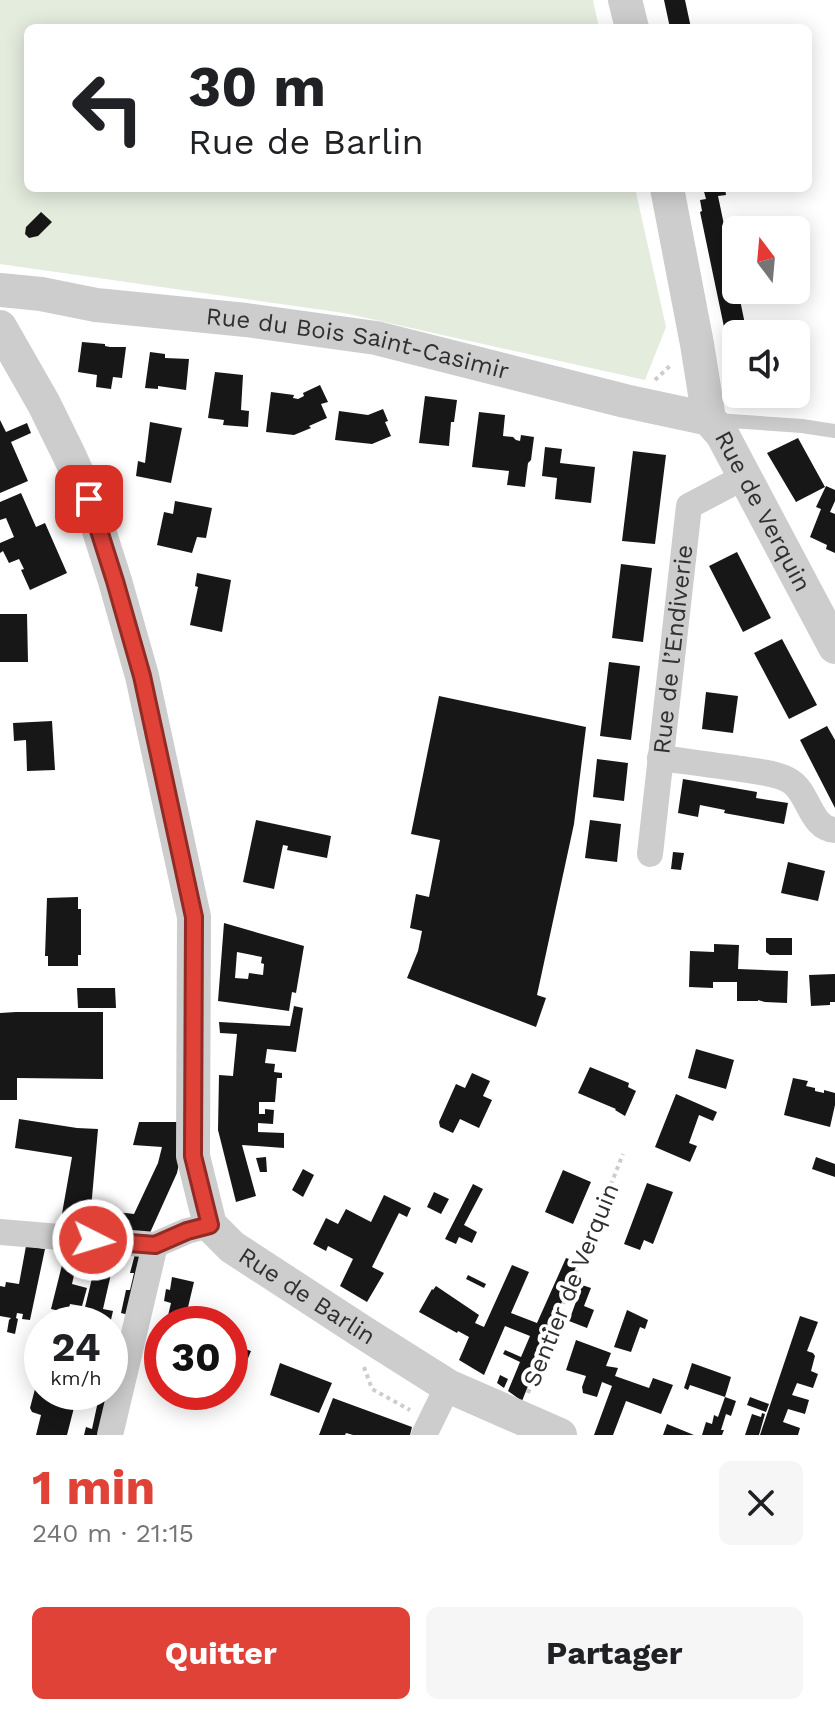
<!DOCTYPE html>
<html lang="fr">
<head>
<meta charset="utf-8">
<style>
  body { margin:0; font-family:"Work Sans",sans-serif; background:#f6f6f6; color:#202124; height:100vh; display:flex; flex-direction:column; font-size:30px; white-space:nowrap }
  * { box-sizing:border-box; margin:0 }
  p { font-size:26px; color:#757577 }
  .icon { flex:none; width:44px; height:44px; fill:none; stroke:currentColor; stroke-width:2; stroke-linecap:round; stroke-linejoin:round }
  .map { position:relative; height:1435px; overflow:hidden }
  .sheet { display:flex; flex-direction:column; background:#fff; flex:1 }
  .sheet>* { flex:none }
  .top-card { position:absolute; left:24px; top:24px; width:788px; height:168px; border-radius:12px; box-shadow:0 4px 20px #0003; background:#fff; color:#202124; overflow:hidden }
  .needle { width:52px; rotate:344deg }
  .fabs { position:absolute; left:722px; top:216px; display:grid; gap:16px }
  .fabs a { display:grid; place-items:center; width:88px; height:88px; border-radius:12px; background:#fff; box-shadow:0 4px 20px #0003; font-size:40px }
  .speed { position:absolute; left:24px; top:1306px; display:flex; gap:16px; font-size:40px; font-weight:700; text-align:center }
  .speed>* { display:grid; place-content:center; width:104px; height:104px; border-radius:50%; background:#fff; box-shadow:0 4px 20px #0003; line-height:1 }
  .speed small { font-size:20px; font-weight:400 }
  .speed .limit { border:12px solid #d22; background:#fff; color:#111 }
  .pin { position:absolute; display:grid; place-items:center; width:68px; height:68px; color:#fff; margin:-34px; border-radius:16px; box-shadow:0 4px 12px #0006 }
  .me { position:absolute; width:88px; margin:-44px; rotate:95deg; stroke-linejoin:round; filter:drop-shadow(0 0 6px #0008) }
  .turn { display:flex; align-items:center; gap:28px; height:168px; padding:0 32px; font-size:36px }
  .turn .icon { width:104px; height:104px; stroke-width:2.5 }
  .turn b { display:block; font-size:56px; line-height:68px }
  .round { display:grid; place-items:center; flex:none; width:84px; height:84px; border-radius:12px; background:#f6f6f6 }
  .summary { display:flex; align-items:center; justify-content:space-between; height:136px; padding:0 32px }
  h1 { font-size:48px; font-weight:700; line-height:60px; color:#e04238 }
  .cta { display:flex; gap:16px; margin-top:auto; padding:16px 32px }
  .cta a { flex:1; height:92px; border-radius:12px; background:#e04238; color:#fff; font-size:32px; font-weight:700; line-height:92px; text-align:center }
  .cta a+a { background:#f6f6f6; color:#202124 }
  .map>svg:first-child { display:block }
  .green { fill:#e4ecde }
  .building { fill:#171717; fill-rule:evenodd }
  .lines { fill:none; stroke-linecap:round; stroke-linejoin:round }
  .path { stroke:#cdcdcd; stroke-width:4; stroke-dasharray:4 4; stroke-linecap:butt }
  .service { stroke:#cdcdcd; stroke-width:14 }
  .minor { stroke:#cdcdcd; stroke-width:26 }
  .tertiary { stroke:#cdcdcd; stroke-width:34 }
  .route-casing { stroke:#922b24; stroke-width:20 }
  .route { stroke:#e04238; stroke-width:14 }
  .labels { text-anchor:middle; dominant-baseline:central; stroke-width:8; stroke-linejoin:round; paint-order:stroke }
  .street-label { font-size:24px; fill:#303030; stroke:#fff }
</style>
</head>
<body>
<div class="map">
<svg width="835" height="1435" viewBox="0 0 835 1435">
  <rect width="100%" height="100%" fill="#fff"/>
  <!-- green -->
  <path class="green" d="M0,0H593L599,28H28V188H635L666,327L645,380L344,313L0,264Z"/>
  <!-- building -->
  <path class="building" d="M664,0H685L691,28H670Z
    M703,188H725L726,195L718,196L736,282V290H738L747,334H736V377L728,347L732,346L730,336L728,327H724L700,212L702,211L700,200L706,199Z
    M41,212L52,222L38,236L29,238L25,234L26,227Z
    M82,342L105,344V346L110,347H126L122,378L113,377L111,389L96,387L97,375L78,372Z
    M150,352L165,354V358L189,359L186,390L158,386V389L145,388Z
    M215,372L243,375L241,410L249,411L248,427L223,425L224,420L208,418Z
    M320,385L328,402L321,404L327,418L309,426L311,428L294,435L266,432L271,392L294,395L293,398L298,399L304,396L303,393Z
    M743,394H786V395L745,404Z
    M425,396L457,400L454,422H451L449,446L419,443Z
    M383,409L388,421L385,422L391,436L372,444L335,440L339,411L368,415Z
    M479,412L505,415L503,436L513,437L516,440L520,441L521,435L534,437L531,460L528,463L525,487L507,485L509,471L472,467Z
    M0,420L6,432L27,423L31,433L11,442L28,481L0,493Z
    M150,422L182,428L171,483L136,476L138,461L145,463Z
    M798,438L825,487L796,502L767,453Z
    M545,447L562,449L560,463L595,467L591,503L555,499L557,478L542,476Z
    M633,451L666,455L655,544L622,541Z
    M826,486L835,490V501L830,512L835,514V553L826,549L827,545L810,537L821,509L816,507Z
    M21,493L36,527L45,523L67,573L30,590L21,570L24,569L19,559L9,563L3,551L0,553V543L14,537L6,518L0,520V502Z
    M175,501L212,508L206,538L197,537L192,553L157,545L164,512L173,514Z
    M737,552L771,618L743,632L709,566Z
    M621,564L652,568L643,642L612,638Z
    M197,573L231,580L222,632L190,625L198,587L195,586Z
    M0,614H27L28,662H0Z
    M782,639L817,705L789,719L754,653Z
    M609,662L640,666L631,740L600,736Z
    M706,692L738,696L733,733L702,729Z
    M439,696L586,727L574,824L537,995L546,998L536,1027L407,978L418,951L422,931L410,928L416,894L429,897L440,840L411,834Z
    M52,721L55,770L27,771L26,740L14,741L13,723Z
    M827,726L835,740V808L800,740Z
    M597,759L628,763L624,801L593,797Z
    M683,779L757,792L756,798L788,803L784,824L724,813L725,810L700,805L698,817L678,813Z
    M256,820L331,836L327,858L287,850L288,846L283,845L274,889L243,882Z
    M590,820L621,824L617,862L585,858Z
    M673,852L684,853L681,870L671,869Z
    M788,862L825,871L818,901L781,893Z
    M78,897V909H81V955H78V966H48V956H45L47,898Z
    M224,923L304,946L296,993L292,992L289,1011L218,1001ZM237,952L262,957L261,963L264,964L263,975L249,973L248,979L235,978Z
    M766,938H792V955H770L766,952Z
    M714,944L739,945L738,969L788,971L787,1003L765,1002L758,1000V1001H737V982H713V988L689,987L690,951L714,952Z
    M835,974V1002H830V1005L811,1006L809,975Z
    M77,988H115L116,1008H78Z
    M294,1006L303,1008L296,1052L267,1049L265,1063L275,1064L274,1072L282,1073V1078H277L275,1102H259V1114H265V1109L274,1110L273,1124L258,1123V1132L284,1133V1148L242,1145L256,1196L236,1202L218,1130L219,1075L233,1076L237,1034L220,1033L219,1022L290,1026Z
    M16,1012H103V1079L17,1078V1100H0V1013Z
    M696,1049L734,1060L726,1089L688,1078Z
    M590,1067L629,1083L628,1087L636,1091L625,1116L615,1110L616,1109L578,1093Z
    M472,1073L490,1081L483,1096L492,1100L479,1128L460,1119L453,1133L440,1127L439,1122L456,1084L465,1088Z
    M793,1078L808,1081L806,1086L815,1088V1091L824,1093V1090L835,1093V1105L830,1127L784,1115Z
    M676,1094L717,1112L713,1121L699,1115L689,1143L697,1146L690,1162L655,1147Z
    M19,1119L77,1128L98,1129L91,1209L134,1214L158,1163L162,1147L133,1145L139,1122H185V1137L177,1173L149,1235L60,1225L72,1157L15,1148Z
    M266,1157L267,1172H260L256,1158Z
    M816,1157L835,1164V1177L812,1169Z
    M303,1169L314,1175L303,1197L292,1190Z
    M563,1170L591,1182L573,1224L545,1212Z
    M647,1183L673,1192L653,1244L644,1240L640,1250L624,1244Z
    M473,1184L483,1189L464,1225L477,1232L472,1243L459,1237L456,1244L445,1239Z
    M434,1192L449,1199L441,1214L427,1207Z
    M384,1195L411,1208L407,1217L399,1213L372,1267L384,1273L367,1302L340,1286L353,1259L328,1246L326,1251L313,1244L326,1218L338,1224L346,1209L371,1222Z
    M26,1246L45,1249L30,1320L22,1319L23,1314L17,1313L16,1318L18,1319L15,1334L7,1332L9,1320L11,1318L0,1316V1286L5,1287L6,1282L19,1284Z
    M66,1249H80L72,1284L87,1288L82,1306L70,1304L68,1313L51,1309Z
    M99,1249L116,1252L103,1309L113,1311L110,1324H81Z
    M135,1254L147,1257L133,1316L121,1313L126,1290H130L134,1273H130Z
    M566,1258L578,1262L522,1401L508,1391L520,1362L503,1354L505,1350L521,1357L530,1336L505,1326L484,1375L459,1360L469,1337L458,1331L457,1333L419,1312L432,1289L433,1290L436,1286L479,1315L475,1323L484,1327L512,1265L529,1272L511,1313L537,1323Z
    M468,1275L486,1284L484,1288L466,1279Z
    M172,1277L194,1282L184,1324H166L171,1303L164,1301L166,1289L170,1290Z
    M582,1285L591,1288L584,1306L594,1310L587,1328L569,1321Z
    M627,1310L648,1320L645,1329L640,1327L631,1352L614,1347Z
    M800,1316L818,1322L807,1351L813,1353L815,1356L811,1371L818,1374L813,1388L797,1383L792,1395L809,1400L805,1414L788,1409L783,1422L800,1428L798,1435H760Z
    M110,1334L128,1337L124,1356L110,1354Z
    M576,1340L611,1353L606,1366L618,1368L615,1376L649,1388L653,1378L673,1385L661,1414L626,1401L613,1435H594L612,1386L602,1382L597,1397L583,1393L582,1387L586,1376L566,1370Z
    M236,1346L251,1351L238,1383L230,1380V1349L235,1351Z
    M280,1363L332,1383L319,1413L270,1395Z
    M692,1363L731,1377L725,1397L690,1385L688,1390L684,1388Z
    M500,1375L508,1379L504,1388L497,1383Z
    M39,1387L42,1388V1392H78L67,1435H36L41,1415L32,1412L30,1408L35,1389Z
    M100,1392H110L107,1435H84L86,1427L92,1429Z
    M725,1397L736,1401L731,1416L726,1414L721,1430H724L722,1435H702L706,1422L712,1424L714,1415L718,1417Z
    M750,1397L769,1404L766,1412L747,1405Z
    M333,1398L412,1427L410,1435H353L346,1433L345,1435H319Z
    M762,1413L765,1414L759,1435H745L752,1414L761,1417Z
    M667,1424L694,1435H663Z"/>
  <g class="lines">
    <!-- path -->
    <path class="path" d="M655,380L672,364
      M364,1367L372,1389L410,1410
      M528,1393L623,1154"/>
    <!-- service -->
    <path class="service" d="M716,420L802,426L835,431"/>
    <!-- minor -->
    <g class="minor">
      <path d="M660,758C685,761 710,765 735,768C751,771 776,772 790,781C809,792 810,829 835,830"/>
      <path id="s1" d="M650,854L689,506L744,477"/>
      <path d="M0,1232L155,1245L187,1231L210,1225"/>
      <path d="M110,1435L155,1245"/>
      <path d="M424,1435L448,1386"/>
    </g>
    <!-- tertiary -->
    <g class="tertiary">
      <path d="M625,0L632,28"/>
      <path id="s2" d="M667,188L697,344L709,419L722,434L835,647"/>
      <path id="s3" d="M0,290L41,294L96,305L246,320L376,338L625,401L709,419"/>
      <path id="s4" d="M0,327L44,404L69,455L89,499L115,581L142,676L194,917L193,1156L210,1225L232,1247L364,1333L448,1386L560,1435"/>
    </g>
  </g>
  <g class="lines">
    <!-- route casing -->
    <g class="route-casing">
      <path id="route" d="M89,499L115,581L142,676L194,917L193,1156L210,1225L187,1231L155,1245L93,1240"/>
    </g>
    <!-- route -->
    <use href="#route" class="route"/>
  </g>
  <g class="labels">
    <!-- street labels -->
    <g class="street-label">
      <text stroke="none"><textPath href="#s3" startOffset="362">Rue du Bois Saint-Casimir</textPath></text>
      <text stroke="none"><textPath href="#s2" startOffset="342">Rue de Verquin</textPath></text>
      <text stroke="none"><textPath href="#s1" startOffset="206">Rue de l’Endiverie</textPath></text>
      <text transform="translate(571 1285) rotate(-68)">Sentier de Verquin</text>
      <text stroke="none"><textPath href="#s4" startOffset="1056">Rue de Barlin</textPath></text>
    </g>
  </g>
</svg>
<div class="fabs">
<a><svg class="needle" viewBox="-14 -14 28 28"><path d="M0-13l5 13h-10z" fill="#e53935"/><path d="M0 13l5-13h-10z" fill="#757577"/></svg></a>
<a><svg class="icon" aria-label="sound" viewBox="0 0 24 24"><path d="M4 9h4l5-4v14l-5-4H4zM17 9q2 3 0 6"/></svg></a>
</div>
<div class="speed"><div>24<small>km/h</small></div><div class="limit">30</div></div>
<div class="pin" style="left:89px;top:499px;background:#d93025"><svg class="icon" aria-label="arrive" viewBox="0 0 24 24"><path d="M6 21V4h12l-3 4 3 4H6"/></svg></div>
<svg class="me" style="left:93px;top:1240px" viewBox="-20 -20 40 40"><circle r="17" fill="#e04238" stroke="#fff" stroke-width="3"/><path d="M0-11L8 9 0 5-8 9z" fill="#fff"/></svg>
<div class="top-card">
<div class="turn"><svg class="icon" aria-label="left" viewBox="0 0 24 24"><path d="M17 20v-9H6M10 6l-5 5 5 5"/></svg><div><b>30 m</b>Rue de Barlin</div></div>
</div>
</div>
<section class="sheet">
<div class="summary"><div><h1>1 min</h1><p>240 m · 21:15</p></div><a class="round"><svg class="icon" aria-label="close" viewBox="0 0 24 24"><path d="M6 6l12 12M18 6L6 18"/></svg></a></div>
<div class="cta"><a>Quitter</a><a>Partager</a></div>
</section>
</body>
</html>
